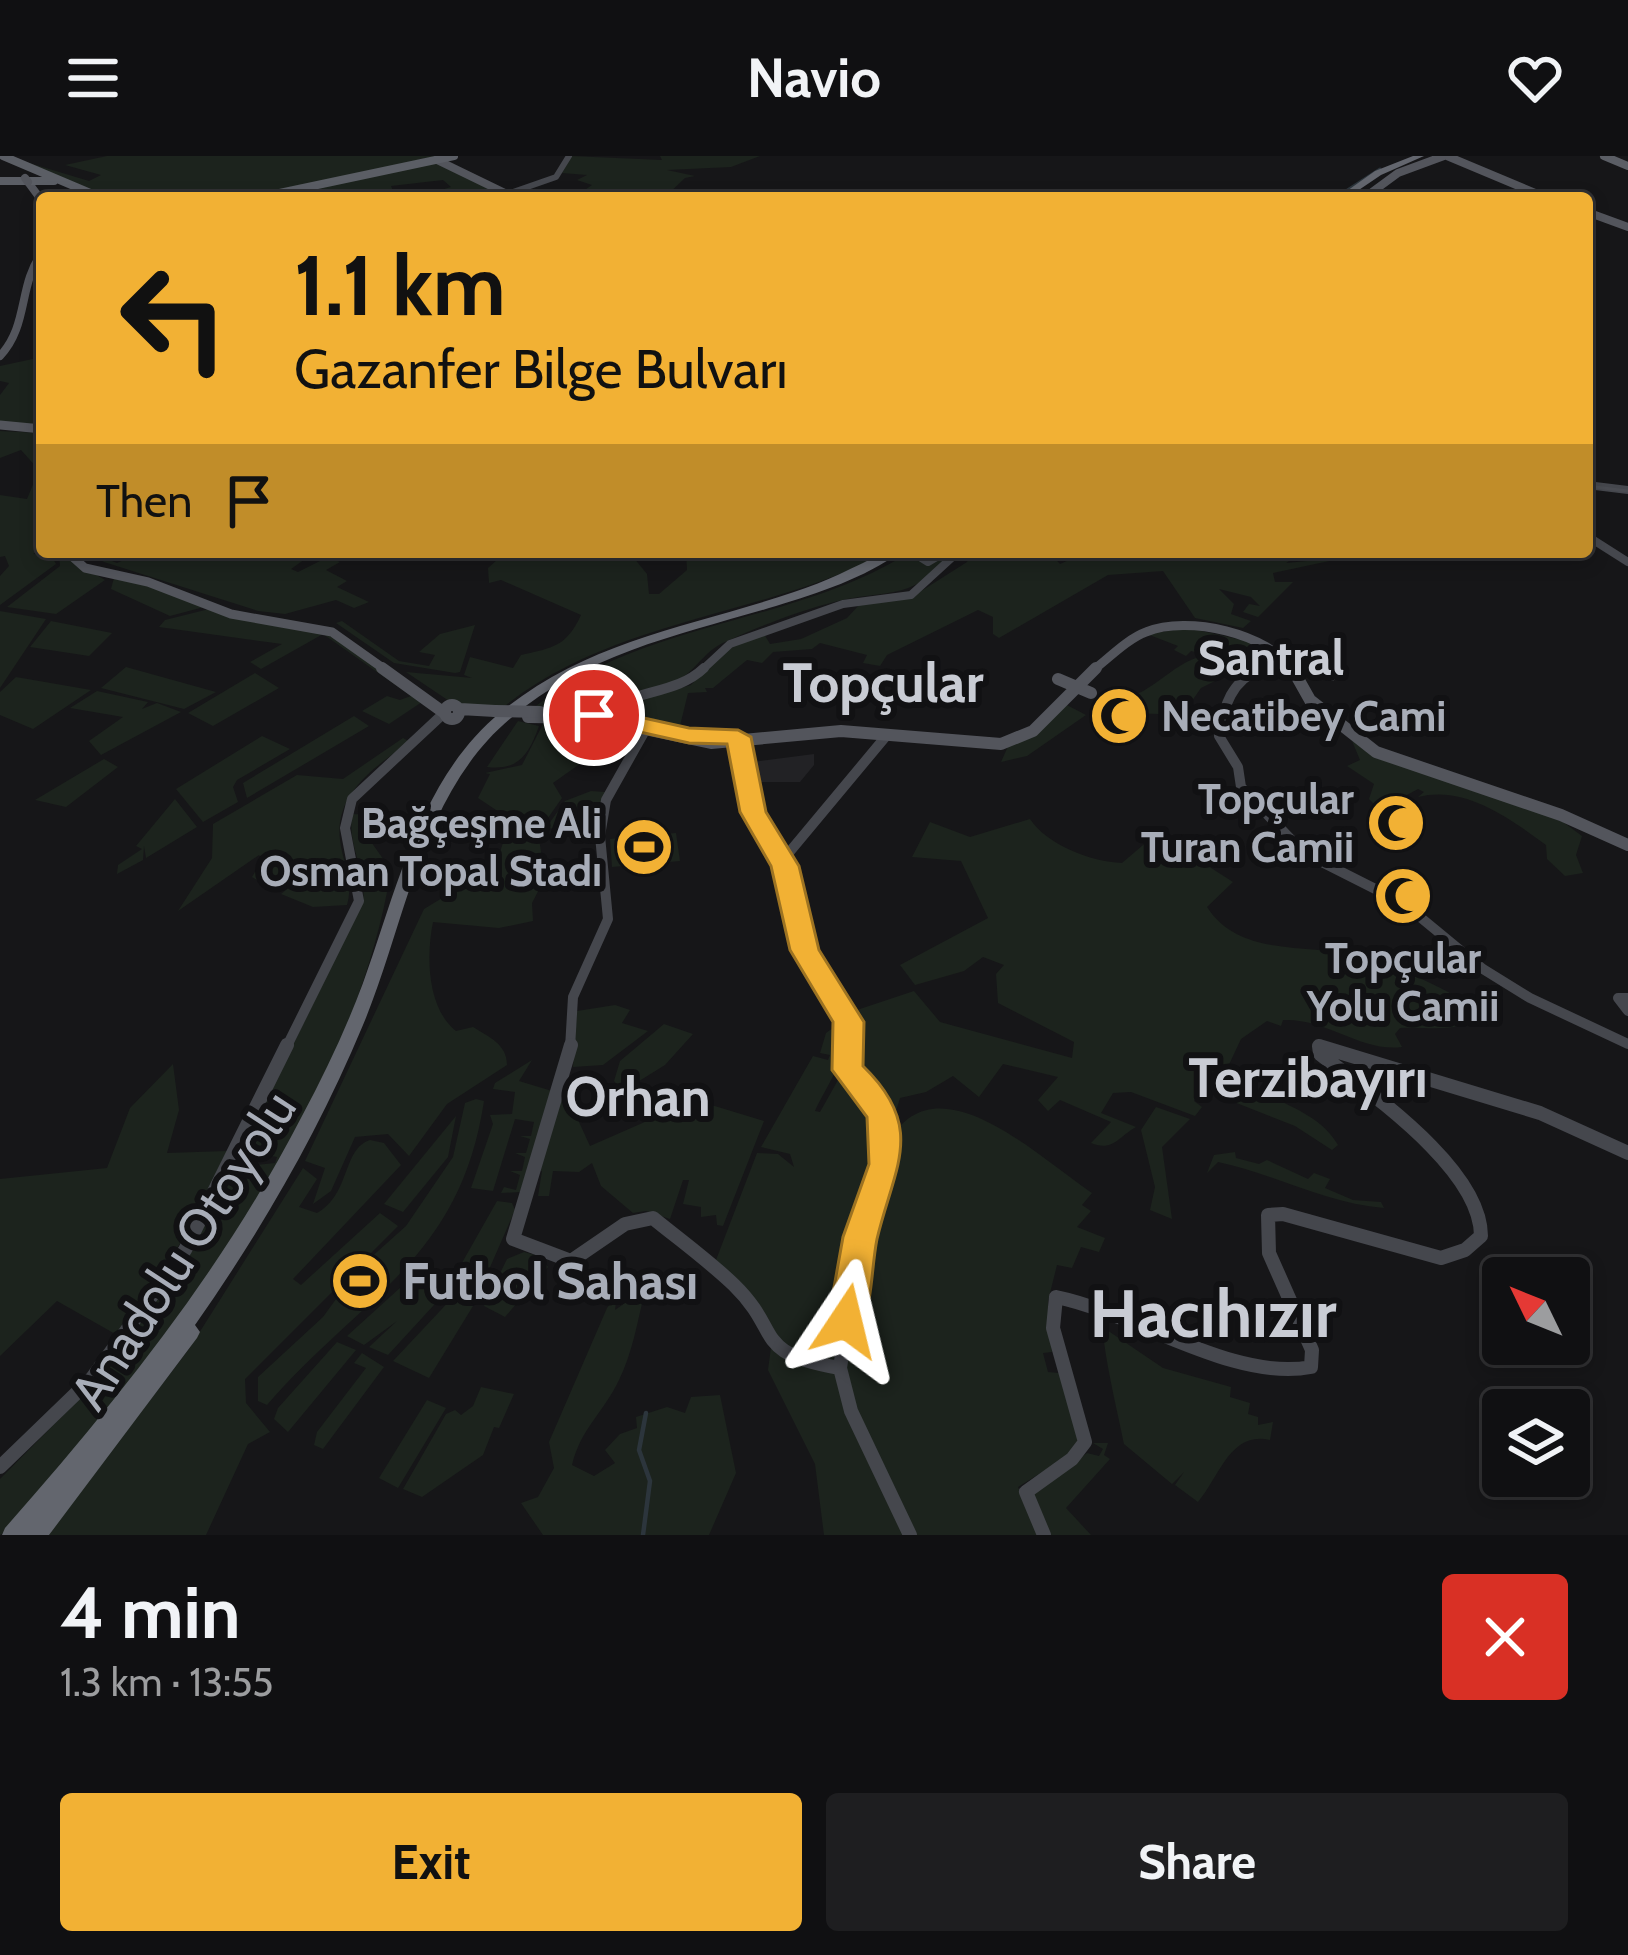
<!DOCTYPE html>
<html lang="en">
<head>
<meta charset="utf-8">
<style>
  body { margin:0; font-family:Cabin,sans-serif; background:#1e1e20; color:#f1f3f6; height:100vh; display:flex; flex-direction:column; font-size:45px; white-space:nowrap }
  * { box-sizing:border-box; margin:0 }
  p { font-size:39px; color:#9c9d9f }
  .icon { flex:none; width:66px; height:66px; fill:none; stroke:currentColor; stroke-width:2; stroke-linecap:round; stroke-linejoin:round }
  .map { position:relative; height:1379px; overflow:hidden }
  .drawer { display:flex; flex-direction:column; background:#101012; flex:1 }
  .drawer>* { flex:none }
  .hud { position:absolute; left:36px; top:36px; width:1557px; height:366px; border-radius:12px; box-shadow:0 6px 18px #0003,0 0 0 3px #303032; background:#f2b134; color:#111; overflow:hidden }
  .needle { width:78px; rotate:313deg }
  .tools { position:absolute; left:1482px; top:1101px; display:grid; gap:24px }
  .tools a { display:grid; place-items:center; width:108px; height:108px; border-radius:12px; background:#101012; box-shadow:0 6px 18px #0003,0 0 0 3px #303032; font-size:60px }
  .pin { position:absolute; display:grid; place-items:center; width:102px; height:102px; color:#fff; margin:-51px; border:6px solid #fff; border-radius:50%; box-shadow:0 3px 12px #0007 }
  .me { position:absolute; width:132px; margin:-66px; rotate:10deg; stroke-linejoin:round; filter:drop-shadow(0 0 9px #0008) }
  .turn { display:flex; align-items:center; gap:42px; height:252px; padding:0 60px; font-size:54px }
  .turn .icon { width:156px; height:156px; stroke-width:2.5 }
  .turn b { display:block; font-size:84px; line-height:102px }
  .then { display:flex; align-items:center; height:114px; padding:0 60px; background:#0003; gap:24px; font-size:45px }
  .round { display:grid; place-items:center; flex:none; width:126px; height:126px; border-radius:12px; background:#1e1e20 }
  .overview { display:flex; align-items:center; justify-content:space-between; height:204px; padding:0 60px }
  h1 { font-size:72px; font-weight:700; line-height:90px }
  .cta { display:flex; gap:24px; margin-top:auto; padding:24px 60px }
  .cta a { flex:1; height:138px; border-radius:12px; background:#f2b134; color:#111; font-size:48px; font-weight:700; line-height:138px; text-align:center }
  .cta a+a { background:#1e1e20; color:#f1f3f6 }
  header { display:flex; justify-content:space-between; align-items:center; height:156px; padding:0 60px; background:#101012; font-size:54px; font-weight:700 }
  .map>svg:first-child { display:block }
  .built { fill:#222225 }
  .green { fill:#1c231d }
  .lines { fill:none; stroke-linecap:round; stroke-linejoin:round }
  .stream-far1 { stroke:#2c353c; stroke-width:3 }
  .stream { stroke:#2c353c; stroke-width:4.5 }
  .secondary-far3 { stroke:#45474d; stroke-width:6 }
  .secondary-far2 { stroke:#45474d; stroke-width:8 }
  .secondary-far1 { stroke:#45474d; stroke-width:10 }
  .secondary { stroke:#45474d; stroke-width:14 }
  .primary-far2 { stroke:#53555c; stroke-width:8 }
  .primary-far1 { stroke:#53555c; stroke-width:9 }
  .primary { stroke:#53555c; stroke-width:12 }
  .trunk { stroke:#5b5e65; stroke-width:8 }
  .motorway { fill:#63666e; fill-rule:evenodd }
  .tram { stroke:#4a4c52; stroke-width:3 }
  .primary-bridge-far1 { stroke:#53555c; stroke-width:8 }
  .primary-bridge { stroke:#53555c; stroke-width:12 }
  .route { fill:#f2b134; stroke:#9d7322; stroke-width:3 }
  .labels { text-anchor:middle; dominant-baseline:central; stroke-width:12; stroke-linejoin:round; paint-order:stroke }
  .poi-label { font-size:42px; font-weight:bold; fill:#a8adb8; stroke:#111113; text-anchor:end }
  .quarter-label { font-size:48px; font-weight:bold; fill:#c9ccd4; stroke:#111113 }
  .near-street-label { font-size:51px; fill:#a8adb8; stroke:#111113 }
  .near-poi-label { font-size:51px; font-weight:bold; fill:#a8adb8; stroke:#111113; text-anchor:start }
  .district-label { font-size:54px; font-weight:bold; fill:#c9ccd4; stroke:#111113 }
  .near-district-label { font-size:66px; font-weight:bold; fill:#c9ccd4; stroke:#111113 }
</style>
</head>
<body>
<header><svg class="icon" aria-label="menu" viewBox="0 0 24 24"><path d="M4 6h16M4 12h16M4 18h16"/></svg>Navio<svg class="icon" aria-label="heart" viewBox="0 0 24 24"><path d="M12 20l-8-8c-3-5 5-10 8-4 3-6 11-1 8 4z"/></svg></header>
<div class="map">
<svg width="1628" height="1379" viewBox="0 0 1628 1379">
  <rect width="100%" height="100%" fill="#161618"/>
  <!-- built -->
  <path class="built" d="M814,598V609L800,626H750L745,607Z"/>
  <!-- green -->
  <path class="green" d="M6,0L89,25L101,19L65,9L107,0H437L245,42H106Z
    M571,0L662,4L660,0H760L731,11L667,14L695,20L685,22L664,42H573L592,29L577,24L587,19L562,17Z
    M436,5L501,36L494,42L421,40L451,31L443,24L391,30L396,42H259Z
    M42,201V261L36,266L42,270L0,265V239L9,227L0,225V210Z
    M0,275L42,277V393L33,398L51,399L56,408L0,449V420L9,410L5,400L0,401V339L27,343L39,314L21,294L0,302Z
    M89,396L117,407L142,396H315L291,413L298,416L328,401L340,406L326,414L347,425L337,431L369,446L354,452L336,444L285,458L258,455L104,406Z
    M506,396H629L647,418L649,438H659L687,414L686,396H888C763,462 614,461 501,553L452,547L406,516L472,522L464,519L470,501L513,512L521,499C553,492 567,490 581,459L501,424L489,427L488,412Z
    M946,396H951C916,445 889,433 838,445C801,454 760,470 725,486C701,496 694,521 667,529C624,542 577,553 531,554C641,464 789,470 907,398L925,407Z
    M972,396L992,404L1010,396H1049L1060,408L1087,396H1379H1303L1286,407L1348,401L1273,417L1275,426H1293L1258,461L1243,456L1249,448L1260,450L1251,441L1219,433L1234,448L1231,458L1251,465L1243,472L1195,462L1163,415L1108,419L999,482L993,478V461L978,454L887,499L880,510L863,507L867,499L820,487L812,493L773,496L762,507L747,504L713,532H705L707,536L688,537L679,574L614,556L615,551L691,529L726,492L764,478L770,488L801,483L847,462L859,449L915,439L967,406Z
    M59,397L105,424L56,458L7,451L60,410Z
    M114,422L145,427L204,451L170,460L111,433Z
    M209,453L325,475L422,546L389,568L362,555L387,540L400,544L411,540L323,478L261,513L250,506L282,488L159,471L165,464Z
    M0,455L46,463L0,532Z
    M51,465L112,477L89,500L30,491Z
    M342,465L399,505L429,510L435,499L419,496L440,478L475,469L460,516L455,517L394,507L336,467Z
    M1188,472L1251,486L1277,503L1246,515L1236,506L1191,495L1186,500L1174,494L1178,490L1147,478Z
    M1203,500L1213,503L1194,512L1217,524L1201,532L1182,559L1133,557L1102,542C1144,552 1168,507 1203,500Z
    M126,511L216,536L184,553L101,532Z
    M255,517L279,532L213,570L188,557Z
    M16,521L91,534L33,573L0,559V536Z
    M97,535L148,546L142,553L157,547L181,556L101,599L89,585L123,561L70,552Z
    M1065,548L1086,559L1027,600L1001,606L1009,588Z
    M354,560L369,570L247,642L243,627Z
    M545,564L605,569L638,580L608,588L553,627L562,642L538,676L545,722L532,747L533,765L499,772L433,766C426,800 427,852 456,875L473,871C489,881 507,888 507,909L447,948L409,1000L388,978L355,981L331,1035L313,1048L325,1012L305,1005L424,753L495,710L511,664L478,642L490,618L485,617L522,609Z
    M518,565L539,570C529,598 519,615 487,611Z
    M262,580L290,593L237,624L233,631L238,646L203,666L176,633Z
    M403,582L410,586C377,609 334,637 340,684C343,709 354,723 347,749L313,751L281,738L315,710L277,736L252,721L263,703L259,699L178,755L212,702L213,668L297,619L343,623Z
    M1352,585L1563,666L1582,680L1576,699L1583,717L1565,720L1547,703L1546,689C1509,662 1465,629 1418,641L1424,636L1418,633L1392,647H1373L1369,643L1374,628L1347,610L1360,604Z
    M104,603L118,611L66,651L35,644Z
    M591,635L605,636L596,677L546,672L565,645Z
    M175,643L197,671L146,702L144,690L143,704L117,718L118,709L142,693L136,690Z
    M352,658L372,659L369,683L391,714C357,926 211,1128 78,1290C56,1316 29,1363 0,1379V1323L98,1224L171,1123L238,1011L275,1007L277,1001L246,995L244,989L363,745C367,714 347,690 352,658Z
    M1030,663C1046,688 1091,706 1122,707L1149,684L1169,685L1233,726L1207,751C1241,804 1314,786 1364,801C1406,813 1446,834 1484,856C1465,879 1426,870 1400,872L1395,878L1402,891C1360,896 1327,862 1283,864L1281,870L1267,865L1241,883L1226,915C1260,944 1315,949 1338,989L1332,994L1295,970L1201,933L1194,945L1202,951L1195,960L1131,936L1113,937L1101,957L1136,971C1118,981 1113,996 1091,987L1111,966L1060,944L1048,955L1038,944L1058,921L1003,908L979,941L953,920L926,936L900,942L889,978L852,915L851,856L914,835L940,866L1072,902L1074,886L998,847L996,818L1004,809L983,801L964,815L915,829L900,809L988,762L961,705L912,701L930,666L970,681Z
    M676,677L680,705L612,711L610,683Z
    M615,849L630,854L622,867L648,875L603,909L573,911L577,855Z
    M840,867C854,896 825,931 815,955L820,956L842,917L875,946L888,988C934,899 1038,1001 1092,1037L1082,1049L1091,1055L1077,1071L1105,1082L1099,1096L1081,1091L1072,1112L1057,1109L1048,1145L1052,1196L1043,1197L1048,1216L1059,1217L1080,1281L1068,1300L1018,1331L1038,1379H824L815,1308L768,1214L772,1184L716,1104L757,997L778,998L794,1011L790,998L761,991L813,900L828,904L830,899L820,897L826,877Z
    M664,868L693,878L665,909L623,935L614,925L620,905Z
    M532,904L519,925L552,935L520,1036L501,1037L504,1031L516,1034L520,1019L510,1015H522L525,1001L515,997H526L530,983L520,980H531L534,966L515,963L493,1035L471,1032L493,968L490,959L512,958L515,936L493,933L495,927Z
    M173,908L179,954L167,997L227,995L188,1076L117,1179L57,1145L0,1200V1023L107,1012L130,952Z
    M561,940L568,942L590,990L695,944L764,965L723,1070L717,1069L716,1059L701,1061V1051L683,1048L689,1024H683L670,1063L646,1055L633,1057L601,1030L592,1007L579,1016L553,1015L549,1040H538L542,1015L537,1014Z
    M476,943L484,945C460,1104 362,1139 267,1249L258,1245V1221L323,1161L358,1113L406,1070L453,1001L465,947Z
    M1156,951L1190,963L1162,991L1172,1063L1150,1054L1155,1031L1141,974Z
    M456,960L448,1001L403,1056L384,1048Z
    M370,984L384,987L401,1009L293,1123L301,1129L380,1057L398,1070L245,1223L246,1247L270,1276L248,1288L206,1379H47L189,1193L303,1012L317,1023L299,1051L317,1057C351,1038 342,993 370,984Z
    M1235,996L1236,1002L1259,1008L1267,1004L1308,1023L1314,1017L1330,1023L1325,1032L1353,1044L1381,1046L1384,1052C1327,1048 1275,1018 1218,1006L1207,1017L1214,999Z
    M497,1045L512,1047L515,1054L477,1141L450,1128Z
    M524,1096L539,1100L548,1111L505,1161L484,1150L507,1103Z
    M412,1121L445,1137L388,1199L369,1191L397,1165L364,1189L347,1180Z
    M638,1138L644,1139C637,1168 632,1198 619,1224C604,1256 581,1272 572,1309L594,1320L615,1307L605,1294L620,1278L637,1272L636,1261L667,1251L685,1257L691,1241L720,1239L736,1317L709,1379H543L521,1347L538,1341L554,1312L549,1286L607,1152L617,1139L615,1154Z
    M455,1139L473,1150L429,1222L393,1205Z
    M1104,1172L1163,1212L1231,1231L1230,1241L1250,1247L1248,1258L1258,1261V1269L1273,1266L1270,1284C1230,1275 1220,1320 1198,1346L1175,1329L1184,1316L1172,1328L1124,1288C1120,1267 1100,1183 1104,1172Z
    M337,1186L356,1194L288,1276L274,1263L278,1252Z
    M362,1197L384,1211L323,1293L314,1289L317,1276L366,1212L354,1207Z
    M481,1231L514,1238L499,1272L494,1271L483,1299L422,1341L403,1333L446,1258L455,1254L461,1259L473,1250Z
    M427,1244L446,1252L398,1332L379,1322Z
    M1093,1287H1108L1104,1299L1110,1303L1066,1352L1091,1379H1049L1032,1339L1087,1297L1099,1300L1103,1293Z"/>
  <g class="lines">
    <!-- stream-far1 -->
    <path class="stream-far1" d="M1335,42L1380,13"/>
    <!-- stream -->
    <path class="stream" d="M643,1379L650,1325L639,1294L646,1257"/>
    <!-- secondary-far3 -->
    <path class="secondary-far3" d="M513,36L556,21L569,0"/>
    <!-- secondary-far2 -->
    <path class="secondary-far2" d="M1587,329L1628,334
      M1587,380L1628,406
      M912,396L928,406L945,396
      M701,515L730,488L843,448L911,439L958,396
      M1255,515L1263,512"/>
    <!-- secondary-far1 -->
    <path class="secondary-far1" d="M1262,512C1231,525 1224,549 1219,580L1238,611L1241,631L1304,697L1403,747L1483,813L1530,842L1628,888
      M553,556L611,545
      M597,563C626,532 674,541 704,512
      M736,591L754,659L785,710L804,794L848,866V892
      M782,705L887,579
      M1628,842H1618L1628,855
      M286,892L359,745L345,672L352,643L443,558
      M570,892L573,841L608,763L600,680L606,644L647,571
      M1319,892H1325"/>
    <!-- secondary -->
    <path class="secondary" d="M571,889L513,1083L571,1105L625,1068L653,1062C680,1084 709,1105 734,1129C784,1178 750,1196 840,1212
      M848,889V914L878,946L887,990L860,1081L840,1212L851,1255L910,1379
      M0,1311L92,1222L185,1094L287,889
      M1044,1379L1026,1336L1072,1303L1085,1286L1053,1172L1056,1141C1135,1157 1233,1226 1311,1211L1312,1194L1269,1097L1268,1059L1283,1058L1441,1102L1465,1094L1481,1080C1481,1012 1368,936 1320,898L1319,890L1540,957L1628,997"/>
    <!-- primary-far2 -->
    <path class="primary-far2" d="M1447,0L1547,42
      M437,4L505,37
      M28,26L42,45
      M1364,42L1398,17L1444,0
      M1587,56L1628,71
      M0,200C29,169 18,129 42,97"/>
    <!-- primary-far1 -->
    <path class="primary-far1" d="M0,269L42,273
      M67,396L85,412L148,426L231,458L332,476L387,515
      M1263,512L1303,509L1321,515
      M1092,515C1108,503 1127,483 1146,476C1188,459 1268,477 1294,515"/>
    <!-- primary -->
    <path class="primary" d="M382,512L443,556
      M1292,512L1310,544L1376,596L1561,659L1628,689
      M1312,512L1331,519
      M1058,523L1091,537
      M445 556a7 7 0 1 1 14 0a7 7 0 1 1-14 0Z
      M460,553L495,555
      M528,561L592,562L711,587L841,575L1001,588L1033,575L1096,512"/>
    <!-- trunk -->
    <path class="trunk" d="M3,0L102,42
      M1604,0L1628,10
      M0,25H54
      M256,42L454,0"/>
    <!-- motorway -->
    <path class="motorway" d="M1413,0H1424L1381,19L1347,42H1337L1375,15Z
      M885,396H900C865,422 818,437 776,450C683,478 587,497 511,562C421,637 406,767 363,869C319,975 261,1075 195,1169L200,1176L197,1182L49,1379H2L5,1372C118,1244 224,1112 302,960C325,917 346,873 363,827C397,734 420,622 501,556C588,484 691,471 794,436C825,426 855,411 885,396Z"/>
    <!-- tram -->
    <path class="tram" d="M1587,330L1628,335"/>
    <!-- primary-bridge-far1 -->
    <path class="primary-bridge-far1" d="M25,22L28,26"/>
    <!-- primary-bridge -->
    <path class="primary-bridge" d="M495,555L540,556"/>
  </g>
  <!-- route -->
  <path class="route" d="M594,551L689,572L738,574L751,581L766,656L799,710L819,794L864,866L863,910C927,972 894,1011 877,1083C871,1113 873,1148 859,1176L846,1180L833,1176L828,1165L843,1081L869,1008L867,961L832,914L833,866L790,794L771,710L740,656L727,588L689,587L586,564L582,559Z"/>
  <!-- icons -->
  <defs>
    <g id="mosque-disc" transform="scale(3)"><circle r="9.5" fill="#f2b134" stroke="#111113"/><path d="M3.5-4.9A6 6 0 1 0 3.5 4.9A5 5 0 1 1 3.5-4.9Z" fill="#111"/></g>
    <g id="stadium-disc" transform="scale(3)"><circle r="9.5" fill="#f2b134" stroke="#111113"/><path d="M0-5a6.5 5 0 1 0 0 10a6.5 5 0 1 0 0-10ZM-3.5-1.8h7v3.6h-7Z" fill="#111"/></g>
  </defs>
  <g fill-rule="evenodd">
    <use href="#mosque-disc" x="1119" y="560"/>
    <use href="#mosque-disc" x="1396" y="667"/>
    <use href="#stadium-disc" x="644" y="691"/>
    <use href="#mosque-disc" x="1403" y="740"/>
    <use href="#stadium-disc" x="360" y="1125"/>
  </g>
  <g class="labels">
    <!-- poi labels -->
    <g class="poi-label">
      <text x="1161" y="560" text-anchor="start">Necatibey Cami</text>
      <text x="1354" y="643">Topçular<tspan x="1354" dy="48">Turan Camii</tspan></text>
      <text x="602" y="667">Bağçeşme Ali<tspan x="602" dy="48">Osman Topal Stadı</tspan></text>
      <text x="1403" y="802" text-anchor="middle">Topçular<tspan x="1403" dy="48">Yolu Camii</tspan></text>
    </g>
    <!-- quarter labels -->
    <g class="quarter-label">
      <text x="1271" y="502">Santral</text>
    </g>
    <!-- near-street labels -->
    <g class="near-street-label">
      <text transform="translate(183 1094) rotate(-57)">Anadolu Otoyolu</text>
    </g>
    <!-- near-poi labels -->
    <g class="near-poi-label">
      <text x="402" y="1125">Futbol Sahası</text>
    </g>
    <!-- district labels -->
    <g class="district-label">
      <text x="883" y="527">Topçular</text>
      <text x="1308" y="922">Terzibayırı</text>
      <text x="638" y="941">Orhan</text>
    </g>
    <!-- near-district labels -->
    <g class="near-district-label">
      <text x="1213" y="1157">Hacıhızır</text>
    </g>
  </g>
</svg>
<div class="tools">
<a><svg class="needle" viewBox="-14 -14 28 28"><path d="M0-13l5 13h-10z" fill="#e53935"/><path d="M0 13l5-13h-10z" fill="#9c9d9f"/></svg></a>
<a><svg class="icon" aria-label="layers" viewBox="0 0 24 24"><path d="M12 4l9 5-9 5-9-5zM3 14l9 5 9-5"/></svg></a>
</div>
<div class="pin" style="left:594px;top:559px;background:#d93025"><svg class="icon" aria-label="arrive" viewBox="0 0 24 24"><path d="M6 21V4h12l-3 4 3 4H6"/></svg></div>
<svg class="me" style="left:846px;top:1165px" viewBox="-20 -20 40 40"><path d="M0-17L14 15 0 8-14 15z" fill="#f2b134" stroke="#fff" stroke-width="4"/></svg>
<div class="hud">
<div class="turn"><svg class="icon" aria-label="left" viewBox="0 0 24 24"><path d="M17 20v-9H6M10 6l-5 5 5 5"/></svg><div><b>1.1 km</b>Gazanfer Bilge Bulvarı</div></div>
<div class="then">Then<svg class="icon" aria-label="arrive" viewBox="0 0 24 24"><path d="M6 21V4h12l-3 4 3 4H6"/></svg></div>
</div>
</div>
<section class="drawer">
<div class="overview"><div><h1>4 min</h1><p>1.3 km · 13:55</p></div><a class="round" style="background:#d93025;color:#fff"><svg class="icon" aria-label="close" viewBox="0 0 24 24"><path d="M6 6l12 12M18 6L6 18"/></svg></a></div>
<div class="cta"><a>Exit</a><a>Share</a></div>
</section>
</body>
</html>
